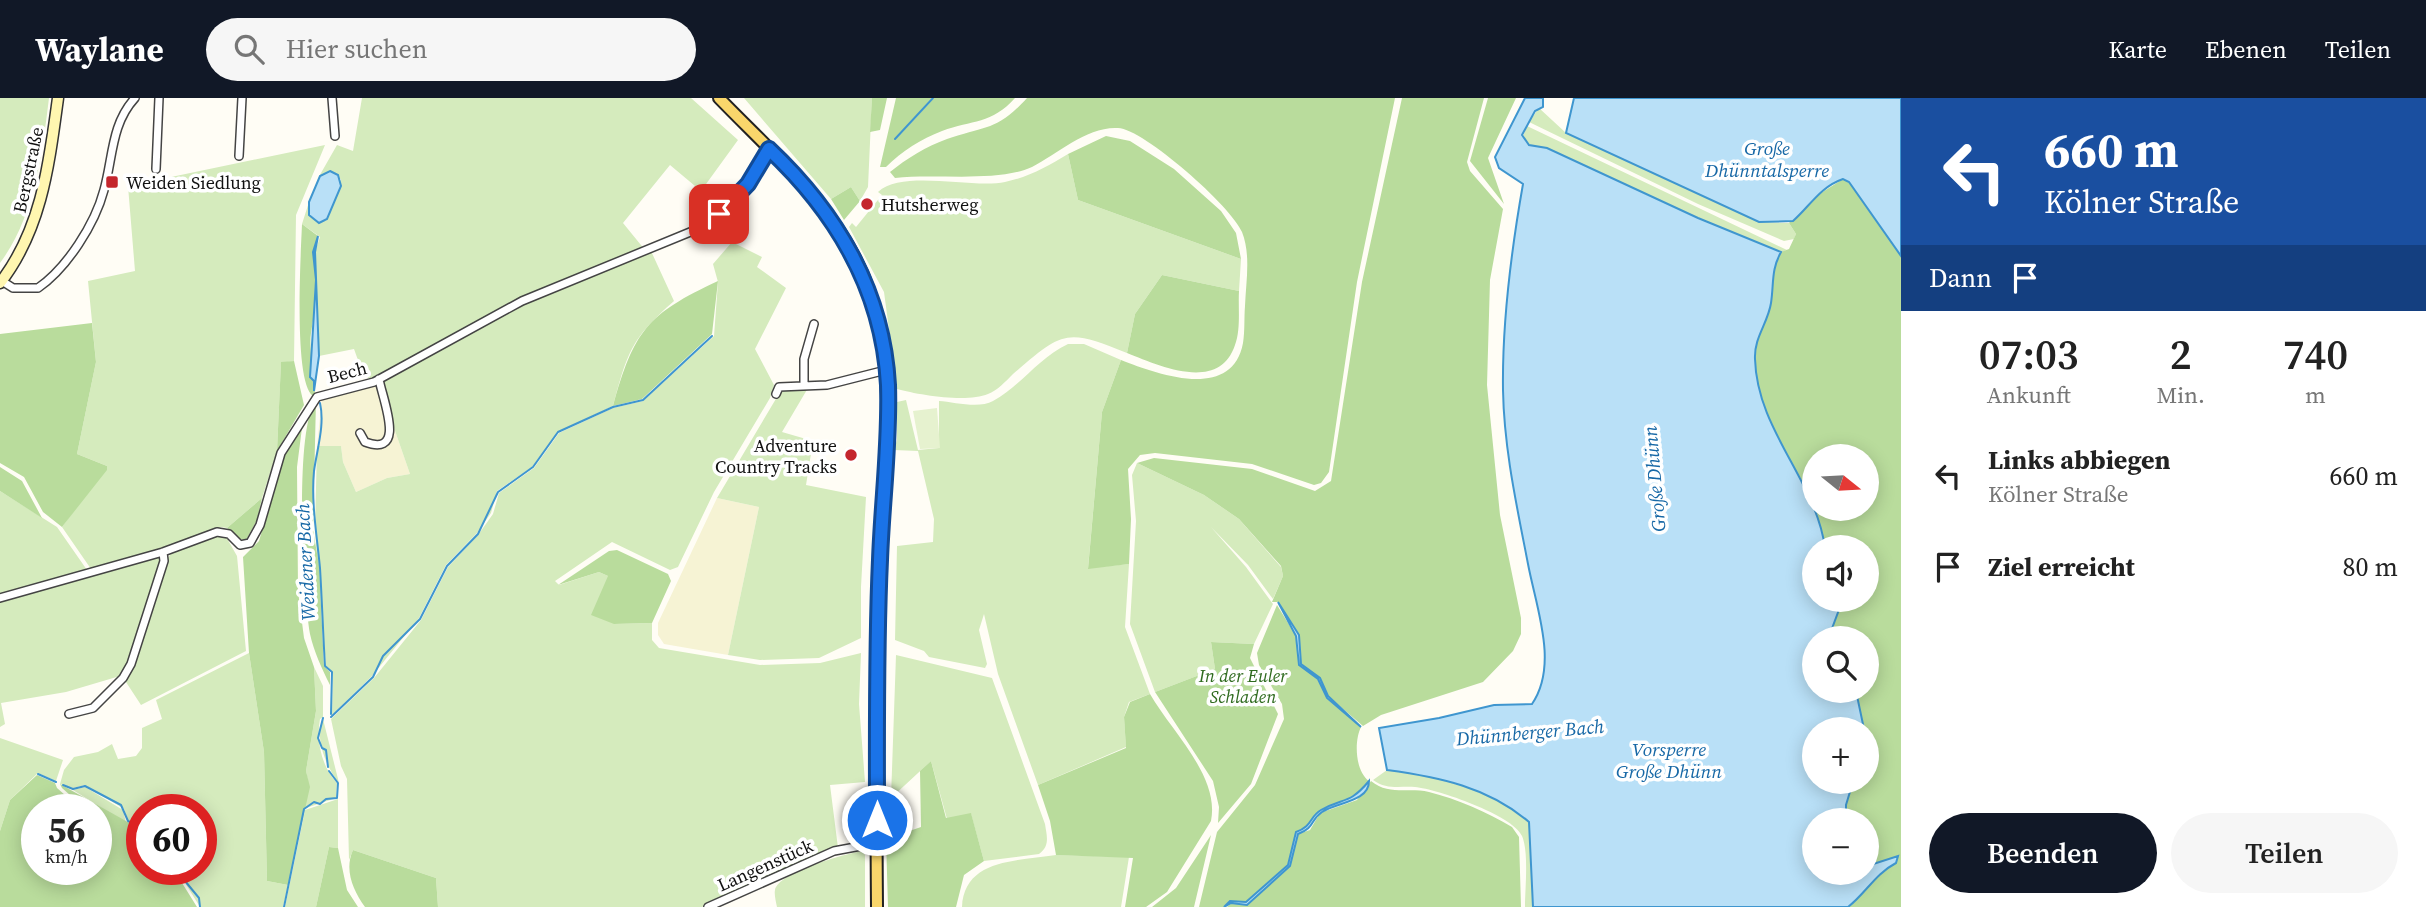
<!DOCTYPE html>
<html lang="de">
<head>
<meta charset="utf-8">
<style>
  body { margin:0; font-family:"Source Serif 4",serif; background:#f6f6f6; color:#222; height:100vh; display:flex; flex-direction:column; font-size:26px; white-space:nowrap }
  * { box-sizing:border-box; margin:0 }
  p { font-size:23px; color:#767676 }
  .icon { flex:none; width:38px; height:38px; fill:none; stroke:currentColor; stroke-width:2; stroke-linecap:round; stroke-linejoin:round }
  .map { position:relative; flex:1; overflow:hidden }
  .sheet { display:flex; flex-direction:column; background:#fff; width:525px }
  .sheet>* { flex:none }
  .hud { background:#1a4fa0; color:#fff; overflow:hidden }
  .needle { width:46px; rotate:108deg }
  .buttons { position:absolute; left:1802px; top:346px; display:grid; gap:14px }
  .buttons a { display:grid; place-items:center; width:77px; height:77px; border-radius:50%; background:#fff; box-shadow:0 4px 18px #0003; font-size:35px }
  .speed { position:absolute; left:21px; top:696px; display:flex; gap:14px; font-size:35px; font-weight:700; text-align:center }
  .speed>* { display:grid; place-content:center; width:91px; height:91px; border-radius:50%; background:#fff; box-shadow:0 4px 18px #0003; line-height:1 }
  .speed small { font-size:18px; font-weight:400 }
  .speed .limit { border:10px solid #d22; background:#fff; color:#111 }
  .pin { position:absolute; display:grid; place-items:center; width:60px; height:60px; color:#fff; margin:-30px; border-radius:14px; box-shadow:0 4px 10px #0006 }
  .me { position:absolute; width:77px; margin:-38px; rotate:0deg; stroke-linejoin:round; filter:drop-shadow(0 0 5px #0008) }
  .turn { display:flex; align-items:center; gap:24px; height:147px; padding:0 28px; font-size:32px }
  .turn .icon { width:91px; height:91px; stroke-width:2.5 }
  .turn b { display:block; font-size:49px; line-height:60px }
  .then { display:flex; align-items:center; height:66px; padding:0 28px; background:#0003; gap:14px; font-size:26px }
  .eta { display:flex; justify-content:space-evenly; align-items:center; height:119px; text-align:center }
  .eta b { font-size:42px; font-weight:600; line-height:49px }
  .action { display:flex; gap:14px; margin-top:auto; padding:14px 28px }
  .action a { flex:1; height:80px; border-radius:42px; background:#111827; color:#fff; font-size:28px; font-weight:600; line-height:80px; text-align:center }
  .action a+a { background:#f6f6f6; color:#222 }
  ul { padding:0; list-style:none }
  li { display:flex; align-items:center; gap:21px; height:91px; padding:0 28px }
  li div { flex:1 }
  li b { display:block; font-size:26px }
  li em { font-style:normal }
  header { display:flex; align-items:center; gap:42px; box-sizing:border-box; height:98px; padding:0 35px; background:#111827; color:#fff }
  header strong { font-size:33px }
  nav { display:flex; gap:38px; margin-inline-start:auto; font-size:24px }
  .search { width:490px; height:63px; background:#f6f6f6; display:flex; align-items:center; gap:18px; box-sizing:border-box; padding:0 24px; border-radius:38px; color:#767676; font-size:26px }
  main { display:flex; flex:1; min-height:0 }
  .map>svg:first-child { display:block }
  .farmland { fill:#f6f3d4 }
  .green { fill:#d5ebbd }
  .forest { fill:#b9dc9c }
  .pitch { fill:#e6f2cf }
  .water { fill:#b9e0f7; stroke:#3f96cf; stroke-width:2 }
  .lines { fill:none; stroke-linecap:round; stroke-linejoin:round }
  .stream { stroke:#3f96cf; stroke-width:2 }
  .street-casing { stroke:#444; stroke-width:10 }
  .secondary-casing { stroke:#333; stroke-width:13 }
  .primary-casing { stroke:#222; stroke-width:14 }
  .street { stroke:#fff; stroke-width:7 }
  .secondary { stroke:#fff6b0; stroke-width:10 }
  .primary { stroke:#f9d66b; stroke-width:10 }
  .route-casing { stroke:#114b97; stroke-width:18 }
  .route { stroke:#1a73e8; stroke-width:12 }
  .poi-dot { fill:#c4262e; stroke:#fff; stroke-width:2.5 }
  .labels { text-anchor:middle; dominant-baseline:central; stroke-width:7; stroke-linejoin:round; paint-order:stroke }
  .street-label { font-size:18px; fill:#111; stroke:#fff }
  .poi-label { font-size:18px; fill:#111; stroke:#fff; text-anchor:start }
  .park-label { font-size:18px; font-style:italic; fill:#2f6b1f; stroke:#fff }
  .water-label { font-size:19px; font-style:italic; fill:#1768a6; stroke:#fff }
</style>
</head>
<body>
<header>
<strong>Waylane</strong>
<div class="search"><svg class="icon" aria-label="search" viewBox="0 0 24 24"><circle cx="10" cy="10" r="6"/><path d="M15 15l6 6"/></svg>Hier suchen</div>
<nav><a>Karte</a><a>Ebenen</a><a>Teilen</a></nav>
</header>
<main>
<div class="map">
<svg width="1901" height="809" viewBox="0 0 1901 809">
  <rect width="100%" height="100%" fill="#fffdf5"/>
  <!-- farmland -->
  <path class="farmland" d="M384,281L385,304L410,376L387,380L356,394L343,364L341,348H317L322,299Z
    M717,400L759,409L728,557L664,546L658,537V525Z"/>
  <!-- green -->
  <path class="green" d="M0,0H49C42,56 35,118 0,165Z
    M362,0H691L738,42L701,93L670,67L623,125L645,152L557,187L373,283L363,276L354,251L319,258L315,154L320,139L302,126L309,104L310,119L326,123L329,118L341,81L320,78L317,82L337,47L353,53Z
    M744,0H872L868,89L860,103L851,89L831,101Z
    M1539,10L1566,35L1759,124L1789,125L1796,136L1794,141L1784,143L1698,106L1529,24Z
    M1527,28L1787,152L1781,154L1698,120L1547,50L1531,48L1522,41Z
    M325,47L296,117L294,263L281,265L277,353L262,400L227,430L221,429L187,445L91,471L62,429L107,368L77,356L96,264L88,183L135,173L128,88Z
    M1068,56L1078,102L1241,161L1239,193L1162,177L1135,216L1127,255C1066,230 1063,233 1013,276C1006,283 997,293 988,296C967,305 919,297 897,291L884,194L849,129L852,125L856,129L882,97L878,94C903,71 973,91 1005,84C1029,79 1048,68 1068,56Z
    M732,144L762,159L757,169L786,190L755,251L774,287L770,300L714,394L678,469L670,472L612,444L555,483L559,487L599,474L608,478L614,526L652,525V542L659,550L760,567L820,565L861,555L859,606L865,684L830,687L838,750L702,809H438L436,780L353,752L349,762L347,681L341,668L331,621L374,580L421,522L448,469L478,437L493,416L499,395L534,370L559,335L613,310L643,303L714,238L718,184L713,166Z
    M651,153L674,203C631,241 628,253 613,308L558,334L532,369L497,393L491,415L477,435L446,467L419,520L372,578L332,617L333,574L326,568L315,432L317,348H341L343,364L356,394L387,380L410,376L385,304L384,281L523,205Z
    M1068,246H1084L1121,262L1102,314L1088,470L1129,466L1125,529L1150,596L1129,604L1124,619L1126,649L1038,687L998,576L984,516L979,532L987,566L985,570L929,559L924,553L895,542L897,448L933,444L934,421L918,353L894,352L897,342V304L906,302L918,352L939,350V303C954,304 979,311 993,303C1021,288 1038,260 1068,246Z
    M808,290L782,334L813,343L806,387L866,399L861,489V540L819,560L760,562L728,557L759,409L717,400L780,294L788,291Z
    M1137,365L1204,397L1239,421L1281,469L1283,478L1273,501L1248,467L1211,429L1246,469L1273,506L1254,546L1211,544L1215,571L1155,594L1130,526L1136,423L1132,377Z
    M0,393L57,429L87,472L0,497Z
    M214,437H225L237,458L246,553L141,607L124,581L167,461L173,453Z
    M158,458L161,466L130,562L120,578L66,594L1,605L5,626L0,629V503Z
    M249,555L264,654L267,783L288,787L283,809H200L177,772H201V712H142V730L128,723L124,711L85,687L73,690L60,686L64,672L74,659L98,654L112,646L118,661L136,658L142,650V630L162,621L156,602Z
    M896,557L992,580L1045,726C1047,739 1050,748 1039,756L984,763L971,716L947,721L931,663L891,700Z
    M314,569L323,588V619L320,621C316,642 321,668 337,685L336,700L303,711L309,689L306,673L316,613Z
    M323,621L339,685C326,669 314,639 323,621Z
    M0,640L63,662L56,683L38,675L10,702L0,733Z
    M1387,672C1439,679 1488,689 1529,724L1533,809H1525C1525,791 1529,754 1522,738C1513,717 1437,691 1415,689C1399,688 1387,692 1373,682Z
    M85,689L123,712L126,725L73,692Z
    M338,701V750L329,749L316,809H285L305,712Z
    M862,753L865,757V809H777C776,804 774,796 775,792C779,774 845,756 862,753Z
    M1056,757L1129,759L1121,809H962C964,760 1019,763 1056,757Z"/>
  <!-- forest -->
  <path class="forest" d="M872,0H887L880,32L870,34Z
    M896,0H932L895,42L934,0H1015C992,26 972,22 942,33C921,41 902,53 886,69H880Z
    M1027,0H1395L1357,184L1329,374L1321,385L1314,387L1252,366L1155,355L1140,357L1128,371L1131,421L1129,466L1088,471L1102,314L1121,262C1157,276 1232,304 1243,245C1245,233 1244,220 1245,208C1246,183 1251,157 1242,134C1232,109 1144,31 1118,30C1088,28 1057,56 1032,69C998,85 934,75 895,80L890,74C906,61 927,48 947,41C985,28 997,33 1027,0Z
    M1402,0H1484L1467,64L1470,73L1503,111L1490,182L1487,287L1500,417L1521,520V536L1513,553L1483,584L1381,617L1363,628L1328,598L1320,580L1301,566L1298,537L1278,504H1272L1283,478L1281,468L1239,421L1204,397L1137,365L1154,360L1252,371L1315,393L1331,383L1362,184Z
    M1488,0H1516L1488,60L1504,106L1470,63Z
    M1106,38L1130,43L1174,71L1221,113L1236,135L1241,161L1078,102L1068,56Z
    M1843,81L1855,89L1901,158V809H1848C1866,795 1875,776 1896,765L1898,759L1867,767V723H1846V707L1853,684H1867V632H1863L1856,593H1867V541H1828L1840,509V502H1867V450H1825L1816,411H1867V359H1815V408C1792,357 1746,306 1756,245C1758,230 1768,219 1771,205C1774,183 1770,175 1781,154L1789,151L1796,136L1789,125L1810,102Z
    M851,89L860,103L844,122L831,101Z
    M302,126L318,138C312,155 316,168 315,186C315,203 314,219 311,235C309,248 313,263 310,279L314,283L315,296L313,298C293,285 301,153 302,126Z
    M1162,177L1239,193C1238,210 1241,231 1235,247C1219,295 1160,268 1127,255L1135,216Z
    M718,183L712,236L642,301L613,308C634,233 647,216 718,183Z
    M92,225L96,264L77,356L107,368V372L62,429L43,414L24,379L0,365V236Z
    M294,263L304,307L277,353L281,264Z
    M316,302L313,432L319,467L324,568L330,574V587C322,571 314,554 310,536C303,496 294,331 316,302Z
    M303,322L297,369L298,493L304,540L314,569L316,613L306,673L310,689L288,787L267,783L264,654L249,555L243,459L259,443L284,357Z
    M0,369L22,383L42,420L0,393Z
    M262,400L257,422L246,442L239,441L227,430Z
    M617,452L668,476L671,483L652,525L614,526L591,517L608,478L599,474L558,487L609,453Z
    M1277,507L1296,538L1299,567L1318,581L1327,600L1361,629C1354,643 1355,673 1369,683C1349,708 1344,699 1321,712C1309,719 1313,728 1296,734L1288,767L1246,804L1230,803L1224,809H1199L1217,734L1255,687L1284,621L1282,606L1259,567L1257,555Z
    M1211,544L1254,546L1250,560L1278,616L1251,686L1218,725L1219,709L1213,683L1155,594L1215,571Z
    M1150,596C1171,633 1220,678 1211,723L1167,794L1146,809H1125L1133,760L1056,757L1050,723L1038,687L1126,650L1124,619L1130,604Z
    M931,663L946,720L971,715L984,763L964,777L956,809H888L886,741L921,729L920,673Z
    M37,677L55,685L57,690L82,712H37V772H96V727H101L96,722V712H87L62,690L60,686L142,732V772H174L197,809H0V733L10,702Z
    M1371,683C1389,698 1409,689 1429,694C1457,701 1487,714 1512,729L1519,739L1521,809H1227L1231,805L1247,806L1290,768L1298,736L1310,732L1320,715L1357,702Z
    M1211,737L1194,809H1152L1176,790Z
    M329,749L338,750L347,792L358,809H316Z
    M353,752L436,780L438,809H365C353,792 344,772 353,752Z"/>
  <!-- pitch -->
  <path class="pitch" d="M937,310L940,350L920,351L913,313Z"/>
  <!-- water -->
  <path class="water" d="M1525,0H1543V9L1535,13L1522,37L1529,47L1547,50L1698,120L1781,154C1771,172 1774,185 1771,205C1768,225 1754,239 1755,261C1757,333 1816,382 1825,450H1815V502H1840V509L1828,541H1815V593H1856L1864,631L1815,632V684H1853L1846,707V723H1815V775H1867V768L1898,758L1896,765C1875,776 1866,795 1848,809H1533L1529,724C1488,689 1439,679 1387,672L1379,630L1439,620L1494,607L1532,606C1559,567 1536,509 1528,466C1517,409 1504,351 1503,292C1502,223 1511,154 1523,86L1499,70L1495,59Z
    M1574,0H1901V158L1849,84L1843,81C1820,89 1810,108 1793,123L1759,124L1566,35Z
    M330,73L338,77L341,88L327,121L319,125L309,117V104L320,78Z
    M318,138L315,154L319,258L314,293V283L310,279L316,182L313,154Z
    M1278,504L1299,537L1301,566L1320,580L1328,598L1361,629L1327,600L1318,581L1299,567L1296,538Z
    M1369,683C1369,704 1337,704 1322,714C1310,722 1315,730 1298,736L1290,768L1247,807L1231,805L1224,809L1230,803L1246,804L1288,767L1296,734C1313,728 1309,719 1321,712C1344,699 1349,707 1369,683Z"/>
  <g class="lines">
    <!-- stream -->
    <path class="stream" d="M895,41L933,0
      M320,305C325,327 317,351 314,373C311,405 317,438 320,470C322,503 323,535 325,568L332,574L331,616
      M331,619L373,579L383,558L420,521L447,468L478,436L498,394L533,369L558,334L613,309L643,302L712,238
      M323,620L318,640L322,650L326,652L328,669
      M38,676L56,684
      M63,687L73,691L85,688L121,707L128,723L142,730
      M176,772L199,800L200,809
      M284,809L304,711L314,704L320,706L326,701L337,700L338,685L329,673"/>
    <!-- street casing -->
    <g class="street-casing">
      <path id="street" d="M332,0L335,38
        M239,58L242,0
        M156,71L159,0
        M2,183L13,190H38C67,170 95,126 104,92C113,60 111,26 135,0
        M804,287V261L814,226
        M776,296L779,289L827,287L886,272
        M360,335L365,344C408,360 382,300 379,281
        M0,500L163,454L217,434L229,436L240,447L250,445L260,427L281,355L317,299L374,284L522,203L700,130L736,100L769,51
        M69,616L93,610L123,580L131,566L164,463L163,454
        M708,809L834,753L877,745"/>
    </g>
    <!-- secondary casing -->
    <g class="secondary-casing">
      <path id="secondary" d="M0,185C42,131 49,66 58,0"/>
    </g>
    <!-- primary casing -->
    <g class="primary-casing">
      <path id="primary" d="M719,0C776,59 843,114 870,195C900,284 882,378 880,469C876,583 876,696 877,809"/>
    </g>
    <!-- street -->
    <use href="#street" class="street"/>
    <!-- secondary -->
    <use href="#secondary" class="secondary"/>
    <!-- primary -->
    <use href="#primary" class="primary"/>
  </g>
  <g class="lines">
    <!-- route casing -->
    <g class="route-casing">
      <path id="route" d="M719,116L748,86L769,51C836,114 883,193 888,287C890,345 882,404 880,462C876,549 877,635 877,722"/>
    </g>
    <!-- route -->
    <use href="#route" class="route"/>
  </g>
  <!-- markers -->
  <g class="poi-dot">
    <rect x="105" y="77" width="14" height="14" rx="3.5"/>
    <circle cx="867" cy="106" r="7"/>
    <circle cx="851" cy="357" r="7"/>
  </g>
  <g class="labels">
    <!-- street labels -->
    <g class="street-label">
      <text transform="translate(28 72) rotate(-78)">Bergstraße</text>
      <text transform="translate(347 274) rotate(-14)">Bech</text>
      <text transform="translate(765 767) rotate(-24)">Langenstück</text>
    </g>
    <!-- poi labels -->
    <g class="poi-label">
      <text x="126" y="84">Weiden Siedlung</text>
      <text x="881" y="106">Hutsherweg</text>
      <text x="837" y="347" text-anchor="end">Adventure<tspan x="837" dy="21">Country Tracks</tspan></text>
    </g>
    <!-- park labels -->
    <g class="park-label">
      <text x="1243" y="577">In der Euler<tspan x="1243" dy="21">Schladen</tspan></text>
    </g>
    <!-- water labels -->
    <g class="water-label">
      <text x="1767" y="50">Große<tspan x="1767" dy="22">Dhünntalsperre</tspan></text>
      <text transform="translate(1654 381) rotate(-95)">Große Dhünn</text>
      <text transform="translate(305 464) rotate(-93)">Weidener Bach</text>
      <text transform="translate(1530 634) rotate(-5)">Dhünnberger Bach</text>
      <text x="1669" y="651">Vorsperre<tspan x="1669" dy="22">Große Dhünn</tspan></text>
    </g>
  </g>
</svg>
<div class="buttons">
<a><svg class="needle" viewBox="-14 -14 28 28"><path d="M0-13l5 13h-10z" fill="#e53935"/><path d="M0 13l5-13h-10z" fill="#767676"/></svg></a>
<a><svg class="icon" aria-label="sound" viewBox="0 0 24 24"><path d="M4 9h4l5-4v14l-5-4H4zM17 9q2 3 0 6"/></svg></a>
<a><svg class="icon" aria-label="search" viewBox="0 0 24 24"><circle cx="10" cy="10" r="6"/><path d="M15 15l6 6"/></svg></a>
<a>+</a>
<a>−</a>
</div>
<div class="speed"><div>56<small>km/h</small></div><div class="limit">60</div></div>
<div class="pin" style="left:719px;top:116px;background:#d93025"><svg class="icon" aria-label="arrive" viewBox="0 0 24 24"><path d="M6 21V4h12l-3 4 3 4H6"/></svg></div>
<svg class="me" style="left:877px;top:722px" viewBox="-20 -20 40 40"><circle r="17" fill="#1a73e8" stroke="#fff" stroke-width="3"/><path d="M0-11L8 9 0 5-8 9z" fill="#fff"/></svg>
</div>
<section class="sheet">
<div class="hud">
<div class="turn"><svg class="icon" aria-label="left" viewBox="0 0 24 24"><path d="M17 20v-9H6M10 6l-5 5 5 5"/></svg><div><b>660 m</b>Kölner Straße</div></div>
<div class="then">Dann<svg class="icon" aria-label="arrive" viewBox="0 0 24 24"><path d="M6 21V4h12l-3 4 3 4H6"/></svg></div>
</div>
<div class="eta">
<div><b>07:03</b><p>Ankunft</p></div>
<div><b>2</b><p>Min.</p></div>
<div><b>740</b><p>m</p></div>
</div>
<ul>
<li><svg class="icon" aria-label="left" viewBox="0 0 24 24"><path d="M17 20v-9H6M10 6l-5 5 5 5"/></svg><div><b>Links abbiegen</b><p>Kölner Straße</p></div><em>660 m</em></li>
<li><svg class="icon" aria-label="arrive" viewBox="0 0 24 24"><path d="M6 21V4h12l-3 4 3 4H6"/></svg><div><b>Ziel erreicht</b></div><em>80 m</em></li>
</ul>
<div class="action"><a>Beenden</a><a>Teilen</a></div>
</section>
</main>
</body>
</html>
